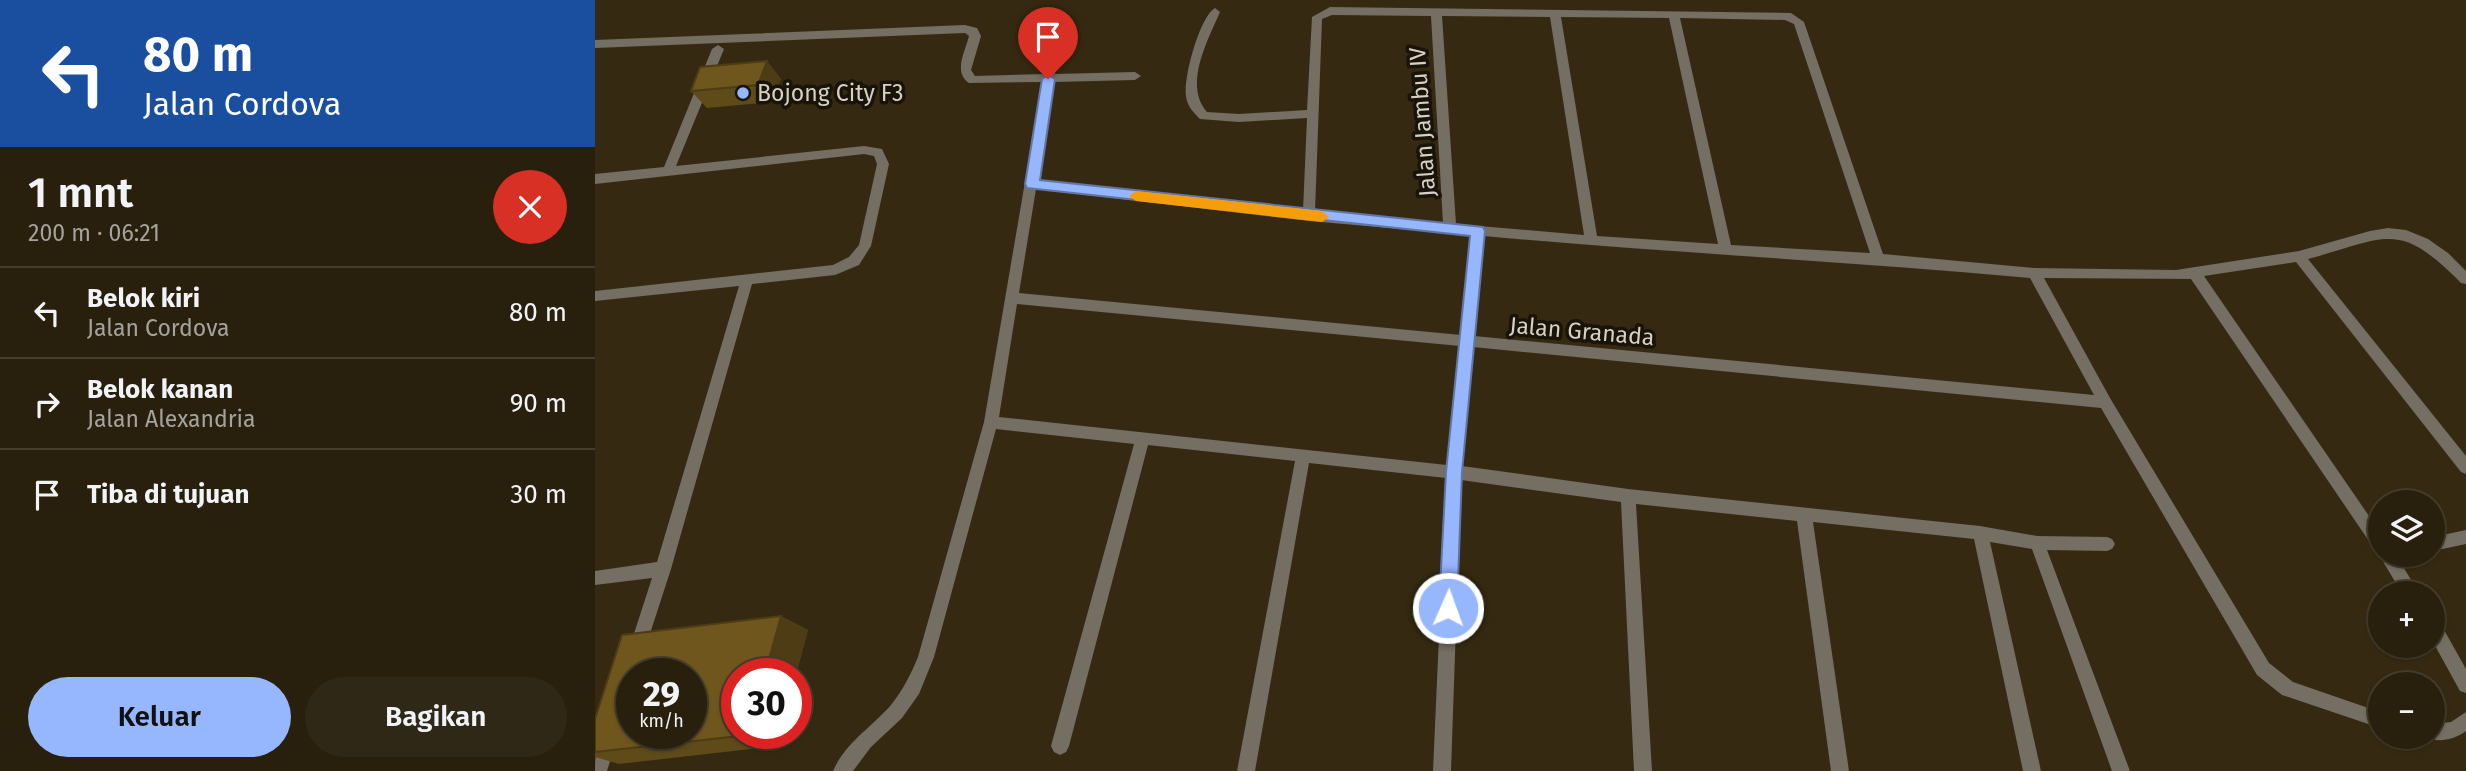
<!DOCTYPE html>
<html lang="id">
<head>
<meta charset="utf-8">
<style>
  body { margin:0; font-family:"Fira Sans",sans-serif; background:#302816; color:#f1f3f6; height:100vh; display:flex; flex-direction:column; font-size:26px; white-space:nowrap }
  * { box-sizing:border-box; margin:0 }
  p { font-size:23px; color:#a5a39d }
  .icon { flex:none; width:38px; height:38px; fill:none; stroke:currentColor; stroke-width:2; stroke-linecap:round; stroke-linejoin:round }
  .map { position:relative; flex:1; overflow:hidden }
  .details { display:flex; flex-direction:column; background:#28200d; width:595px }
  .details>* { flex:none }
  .guide { background:#1a4fa0; color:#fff; overflow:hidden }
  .controls { position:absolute; left:1773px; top:490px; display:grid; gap:14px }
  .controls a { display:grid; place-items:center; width:77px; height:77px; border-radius:50%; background:#28200d; box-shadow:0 2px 5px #0004,0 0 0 2px #443e2e; font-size:35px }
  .speed { position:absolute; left:21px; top:658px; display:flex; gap:14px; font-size:35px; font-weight:700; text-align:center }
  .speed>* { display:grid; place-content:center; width:91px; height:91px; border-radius:50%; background:#28200d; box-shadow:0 2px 5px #0004,0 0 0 2px #443e2e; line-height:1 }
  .speed small { font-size:18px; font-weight:400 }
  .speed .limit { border:10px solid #d22; background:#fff; color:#111 }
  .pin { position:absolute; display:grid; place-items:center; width:60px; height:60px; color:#fff; margin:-72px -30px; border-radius:50% 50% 50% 0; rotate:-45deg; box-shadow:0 0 7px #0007 }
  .pin .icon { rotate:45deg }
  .me { position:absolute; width:77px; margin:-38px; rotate:2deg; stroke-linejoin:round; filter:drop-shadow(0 0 5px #0008) }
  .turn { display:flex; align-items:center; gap:24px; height:147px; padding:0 28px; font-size:32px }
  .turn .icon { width:91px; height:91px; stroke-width:2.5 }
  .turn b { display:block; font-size:49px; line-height:60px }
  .round { display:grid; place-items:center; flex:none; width:74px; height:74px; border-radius:37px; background:#302816 }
  .head { display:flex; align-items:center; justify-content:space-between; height:119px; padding:0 28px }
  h1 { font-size:42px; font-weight:600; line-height:52px }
  .cta { display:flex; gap:14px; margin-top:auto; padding:14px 28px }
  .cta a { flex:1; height:80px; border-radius:42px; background:#96b6fd; color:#111; font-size:28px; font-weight:600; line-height:80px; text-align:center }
  .cta a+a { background:#302816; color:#f1f3f6 }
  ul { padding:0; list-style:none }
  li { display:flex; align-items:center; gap:21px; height:91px; padding:0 28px; border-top:2px solid #443e2e }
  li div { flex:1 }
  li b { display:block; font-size:26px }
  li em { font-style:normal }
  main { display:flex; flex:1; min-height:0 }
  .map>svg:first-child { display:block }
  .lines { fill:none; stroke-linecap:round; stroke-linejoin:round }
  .street { fill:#746e63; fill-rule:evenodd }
  .wall { fill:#5f4a19 }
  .shaded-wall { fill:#4d3c14 }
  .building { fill:#6e561d; stroke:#4d3c14; stroke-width:2; fill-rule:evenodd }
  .route { fill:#96b6fd; stroke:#6276a4; stroke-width:2 }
  .slow { fill:#f59e0b }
  .poi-dot { fill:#96b6fd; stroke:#191409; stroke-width:2.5 }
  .labels { text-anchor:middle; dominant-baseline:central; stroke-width:7; stroke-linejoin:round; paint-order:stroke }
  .poi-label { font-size:23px; fill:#d8d1c3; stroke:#191409; text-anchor:start }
  .street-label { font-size:23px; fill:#d8d1c3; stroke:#191409 }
</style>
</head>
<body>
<main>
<section class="details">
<div class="guide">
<div class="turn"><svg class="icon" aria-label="left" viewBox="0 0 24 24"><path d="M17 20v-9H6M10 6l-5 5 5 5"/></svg><div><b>80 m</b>Jalan Cordova</div></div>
</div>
<div class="head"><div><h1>1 mnt</h1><p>200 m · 06:21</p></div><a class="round" style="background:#d93025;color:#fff"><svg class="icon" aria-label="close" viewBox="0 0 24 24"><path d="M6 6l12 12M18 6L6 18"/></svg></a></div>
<ul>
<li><svg class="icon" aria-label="left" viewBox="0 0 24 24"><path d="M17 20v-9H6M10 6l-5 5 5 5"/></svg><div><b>Belok kiri</b><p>Jalan Cordova</p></div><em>80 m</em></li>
<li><svg class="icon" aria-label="right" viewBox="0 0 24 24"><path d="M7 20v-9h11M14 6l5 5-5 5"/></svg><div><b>Belok kanan</b><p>Jalan Alexandria</p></div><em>90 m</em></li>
<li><svg class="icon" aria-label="arrive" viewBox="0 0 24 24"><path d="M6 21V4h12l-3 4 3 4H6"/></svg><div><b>Tiba di tujuan</b></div><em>30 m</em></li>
</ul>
<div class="cta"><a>Keluar</a><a>Bagikan</a></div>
</section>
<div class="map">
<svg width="1871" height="771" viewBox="0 0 1871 771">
  <rect width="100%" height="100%" fill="#352a11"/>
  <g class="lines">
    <!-- street -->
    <path class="street" d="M735,7L1196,13L1209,22L1288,254L1439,268L1581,270L1704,251L1775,231L1793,228L1811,230L1833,239L1853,253L1871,271V284L1866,283C1803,219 1792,238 1713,259L1871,456V474L1866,472L1701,262L1609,276L1785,532V552L1780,550L1596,279L1449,278L1515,398L1674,663L1698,682L1785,712V728L1687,695L1662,675L1506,408L878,347L867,466L1033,489L1385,526L1442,536L1512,537L1517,539L1520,544L1517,549L1512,551L1452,550L1535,771H1517L1437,549L1395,542L1446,771H1428L1379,539L1218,522L1254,771H1236L1202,521L1041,504L1057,771H1039L1026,502L866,480L856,771H838L851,478L714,463L660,771H642L700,461L553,445L474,746L471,752L465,755L459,752L456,746L539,444L401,429L339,657L324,694L307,718L276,747L258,771H238C250,743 277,727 296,705C308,690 316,674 323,657L389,422L447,82L374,83C358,72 370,52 374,36L370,33L0,48V40L370,25L382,28L386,36L376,70L380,76L449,74L459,16L464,12L469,16L460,74L540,72L546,76L540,80L459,82L443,180L708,211L712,118L644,122L605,119C598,112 592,106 591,96C588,78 605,16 620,8L625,12C613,40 588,85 612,112L644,114L712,110L717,17ZM737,15L836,16L848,223L720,212L727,19ZM847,16L955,17L989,235L861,224ZM966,17L1074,18L1123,244L1002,236ZM1085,18L1190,20L1199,24L1275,253L1136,245ZM441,189L714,221L876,235L866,335L424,293ZM889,236C1071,253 1252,261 1435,278L1499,395L879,336ZM422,304L865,346L852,465L404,417Z
      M123,45L129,49L81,166L269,146L287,149L294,164L276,246L264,265L240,275L157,284L76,569L50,649L48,655L42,657L36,655L34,649L57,578L0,585V571L62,562L144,286L0,301V291L238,265L254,257L264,245L282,164L279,156L269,154L0,184V174L69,167L117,49Z
      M1871,530V544L1838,551V537Z
      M1785,553L1801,555L1824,593H1807L1787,560Z
      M1838,619L1844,621L1871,669V693L1865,691L1838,642Z
      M1871,712V731C1861,739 1844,743 1832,738L1838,737V724L1856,722Z
      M12,733L18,736L21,742L12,771H0C0,758 1,748 6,736Z"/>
  </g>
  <!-- wall -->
  <path class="wall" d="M172,61L186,79L177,102L112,108L96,91Z
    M186,616L213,630L182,746L24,764L0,757V719Z"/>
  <!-- shaded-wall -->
  <path class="shaded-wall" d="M172,61L186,79L177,102L163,85Z
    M186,616L213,630L201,674H170Z
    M153,733H186L182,746L153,735Z"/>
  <!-- building -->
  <path class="building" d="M172,61L163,85L96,91L105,67Z
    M186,616L170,674H142V733H153V735L0,752V719L27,635ZM37,674H96V733H37Z"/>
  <!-- route -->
  <path class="route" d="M453,75L460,79L445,180L888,227L890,231L867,472L862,608L860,614L853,616L847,614L844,608L851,472L875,236L432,188L430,184L447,79Z"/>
  <!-- slow -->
  <path class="slow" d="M541,191L727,211L734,217L727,222L541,201L534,196Z"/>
  <!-- markers -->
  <circle class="poi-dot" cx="148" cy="93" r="7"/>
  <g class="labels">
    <!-- poi labels -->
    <g class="poi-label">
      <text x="162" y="93">Bojong City F3</text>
    </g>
    <!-- street labels -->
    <g class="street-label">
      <text transform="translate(827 122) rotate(-94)">Jalan Jambu IV</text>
      <text transform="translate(987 331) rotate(5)">Jalan Granada</text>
    </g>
  </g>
</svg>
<div class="controls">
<a><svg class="icon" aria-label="layers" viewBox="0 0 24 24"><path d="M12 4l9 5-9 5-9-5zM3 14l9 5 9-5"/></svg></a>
<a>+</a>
<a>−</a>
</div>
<div class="speed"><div>29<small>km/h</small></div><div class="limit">30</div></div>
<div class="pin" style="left:453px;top:79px;background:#d93025"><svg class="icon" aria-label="arrive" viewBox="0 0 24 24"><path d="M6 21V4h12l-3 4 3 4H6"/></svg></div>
<svg class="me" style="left:853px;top:608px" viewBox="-20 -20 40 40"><circle r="17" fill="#96b6fd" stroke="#fff" stroke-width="3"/><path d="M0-11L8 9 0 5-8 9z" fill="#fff"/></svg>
</div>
</main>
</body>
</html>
